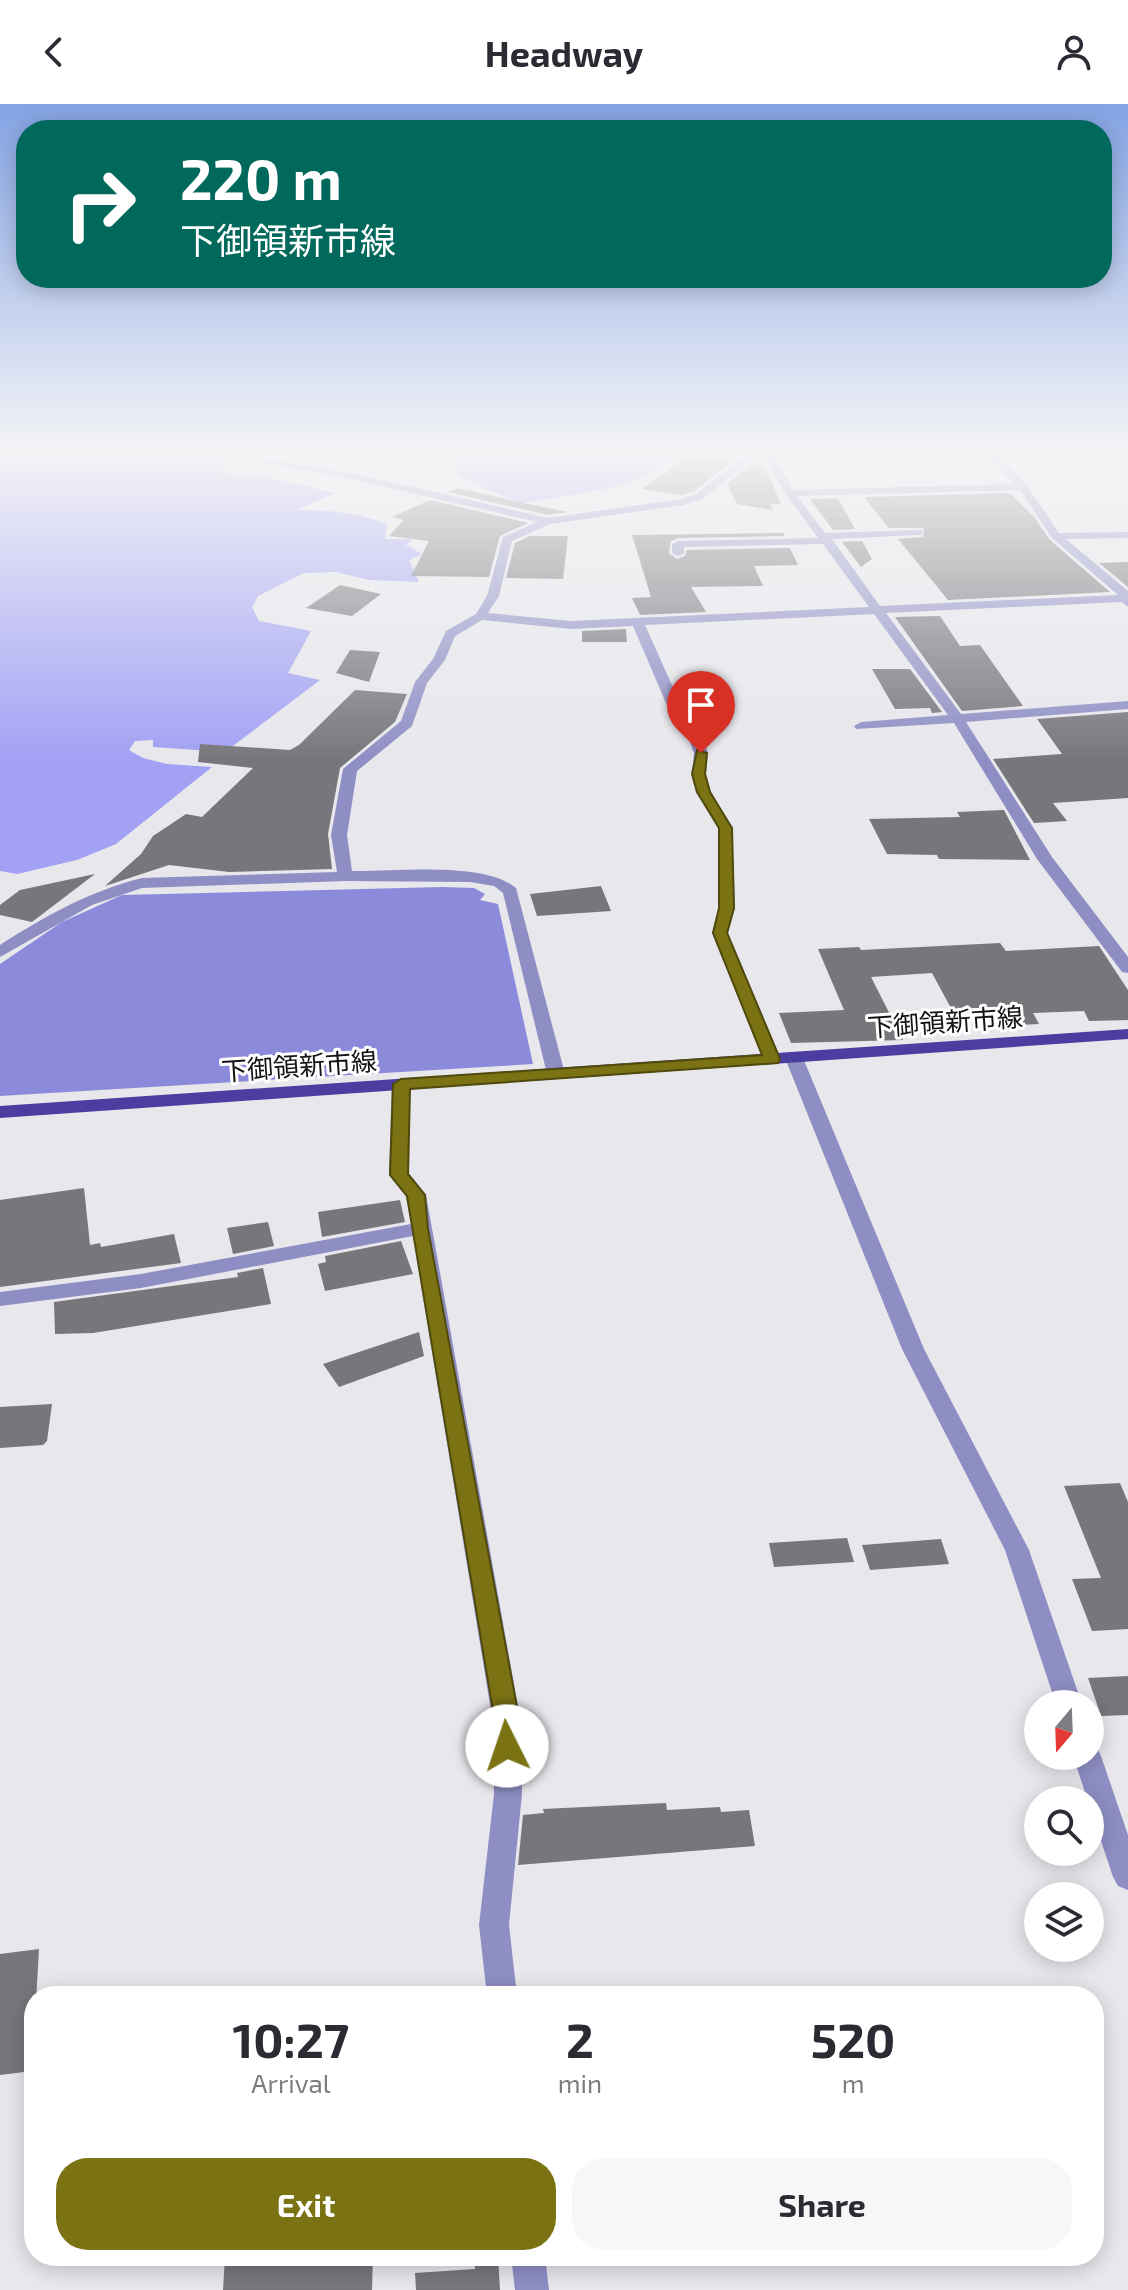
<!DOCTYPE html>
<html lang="en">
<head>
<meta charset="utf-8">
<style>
  body { margin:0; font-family:"Exo 2","Noto Sans JP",sans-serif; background:#f7f7f7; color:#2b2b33; height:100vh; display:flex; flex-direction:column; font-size:30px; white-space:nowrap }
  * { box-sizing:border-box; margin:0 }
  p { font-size:26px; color:#7c7c81 }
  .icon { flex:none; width:44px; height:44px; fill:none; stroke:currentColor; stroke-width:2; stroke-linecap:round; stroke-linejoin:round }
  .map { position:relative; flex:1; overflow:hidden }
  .sheet { position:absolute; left:24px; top:1882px; width:1080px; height:280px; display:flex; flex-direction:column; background:#fff; border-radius:32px; box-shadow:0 4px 20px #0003 }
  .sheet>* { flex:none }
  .banner { position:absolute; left:16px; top:16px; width:1096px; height:168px; border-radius:32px; box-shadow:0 4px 20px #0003; background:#00695c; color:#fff; overflow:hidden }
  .needle { width:52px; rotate:199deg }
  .tools { position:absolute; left:1024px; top:1586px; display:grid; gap:16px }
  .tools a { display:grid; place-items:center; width:80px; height:80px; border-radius:50%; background:#fff; box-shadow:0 4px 20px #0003; font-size:40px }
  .pin { position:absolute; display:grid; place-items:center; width:68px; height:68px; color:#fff; margin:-82px -34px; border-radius:50% 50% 50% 0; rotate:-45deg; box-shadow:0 0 8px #0007 }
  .pin .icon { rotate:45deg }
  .me { position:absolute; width:88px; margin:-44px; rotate:356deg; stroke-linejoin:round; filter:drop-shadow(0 0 6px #0008) }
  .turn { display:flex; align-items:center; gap:28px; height:168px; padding:0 32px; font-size:36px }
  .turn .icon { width:104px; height:104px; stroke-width:2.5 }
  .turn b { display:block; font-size:56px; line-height:68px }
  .eta { display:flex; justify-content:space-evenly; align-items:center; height:136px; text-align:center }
  .eta b { font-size:48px; font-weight:700; line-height:56px }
  .cta { display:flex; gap:16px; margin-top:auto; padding:16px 32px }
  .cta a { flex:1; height:92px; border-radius:32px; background:#7b7214; color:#fff; font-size:32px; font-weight:700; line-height:92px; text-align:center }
  .cta a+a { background:#f7f7f7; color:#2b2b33 }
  header { display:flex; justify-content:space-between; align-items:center; height:104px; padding:0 32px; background:#fff; font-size:36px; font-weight:700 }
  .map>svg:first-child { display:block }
  .forest { fill:#a2a1f4 }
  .water { fill:#8c8adb }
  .building { fill:#76767b }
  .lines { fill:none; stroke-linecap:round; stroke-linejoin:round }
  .minor { fill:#8e8ec5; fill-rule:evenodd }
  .major { fill:#4b3ea0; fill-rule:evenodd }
  .route { fill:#7b7214; stroke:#504a0d; stroke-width:2 }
  .labels { text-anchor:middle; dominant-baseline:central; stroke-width:6; stroke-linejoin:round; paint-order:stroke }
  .street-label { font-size:26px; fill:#141416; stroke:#fff }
</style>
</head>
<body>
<header><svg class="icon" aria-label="back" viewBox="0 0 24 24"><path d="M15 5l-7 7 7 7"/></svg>Headway<svg class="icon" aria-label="person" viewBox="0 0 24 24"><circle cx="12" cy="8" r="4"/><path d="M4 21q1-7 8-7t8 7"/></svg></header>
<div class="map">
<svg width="1128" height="2186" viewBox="0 0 1128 2186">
  <rect width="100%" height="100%" fill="#e7e7ec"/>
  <!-- forest -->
  <path class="forest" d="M0,350H207L228,357L218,368L257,371L335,389L296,406C329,406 357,408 387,420L385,435H412L406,441L422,450L409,456L419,478L369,476L336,468L304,469L258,492L252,503L259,517L311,527L288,569L320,576L225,648L153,643V636L135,637L129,646L143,654L167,660L212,663L116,740L77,756L17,770L0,767Z
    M435,350H677C645,387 566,390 518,400C497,385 468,384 454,364L462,352Z"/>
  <!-- water -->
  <path class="water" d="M442,783L474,784L485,790L480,796L498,800L533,960L0,992V860L62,818L122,791Z"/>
  <!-- building -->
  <path class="building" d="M691,350H742L693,388L682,391L642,385Z
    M752,360L762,361L770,374L781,400H770L773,406L737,400L727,379Z
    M458,384L514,397L568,408L548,411L448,388Z
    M1010,389L1034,413L1050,436L1110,488L948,496L898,435L923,433L924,424H889L864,393Z
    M838,394L855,425L833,426L810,395Z
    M430,396L528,419L500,432L489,473L411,472L429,437L389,432L404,416L392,413Z
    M783,429L785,432L678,434L671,437L669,449L677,455L685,452L687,446L790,444L798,461L754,462L763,482L691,483L706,508L640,511L632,494L651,493L632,431Z
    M530,432H568L563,475L506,474L515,439Z
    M862,437L872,455L861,463L842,438Z
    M1128,458V483L1099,459Z
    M340,481L381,490L352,512L306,504Z
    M940,512L960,542L980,541L1023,602L962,607L895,513Z
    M626,525L627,538H582V527Z
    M350,546L380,548L369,578L336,569Z
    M872,565H910L942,608L932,609L930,604L895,605Z
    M355,586L407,590L395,618L340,664L328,730L332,765L229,768L169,761L105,782L141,750L153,732L186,710L202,713L253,664L198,658L200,640L290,646L299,641Z
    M1128,608V694L1053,699L1067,717L1034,719L993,655L1062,650L1037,615Z
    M1004,706L1030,756L939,755L937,751L887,750L869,715L960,713L957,708Z
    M95,770L32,818L0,811V801L20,786Z
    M601,782L611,807L537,812L530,790Z
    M1000,839L1006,847L1099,842L1128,886V916L1089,917L1084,907L1033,909L1039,920L1005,922L994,903L952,906L932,869L871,873L903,936L791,939L779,909L844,906L818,845L859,843L861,846Z
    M84,1084L90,1141L100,1139L101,1143L174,1130L181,1159L0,1183V1096Z
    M400,1096L405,1118L322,1133L318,1108Z
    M268,1118L274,1142L233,1150L227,1124Z
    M401,1137L413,1170L325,1187L318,1160L326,1158L325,1152Z
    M263,1164L271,1200L93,1229L55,1230L54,1198L238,1173L237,1169Z
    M419,1228L424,1252L339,1283L323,1260Z
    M52,1300L47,1337L43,1341L0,1344V1303Z
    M1120,1379L1128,1398V1525L1092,1527L1072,1475L1101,1474L1064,1382Z
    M847,1434L854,1458L774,1463L769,1439Z
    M941,1435L949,1460L870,1466L862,1441Z
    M1128,1572V1611L1101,1612L1088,1574Z
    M666,1699L667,1706L720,1703L721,1708L749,1706L755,1742L518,1761L523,1711L544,1709L543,1705Z
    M39,1845L32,1967L0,1971V1850Z
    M225,2152H373L372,2186H223Z
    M474,2152H498L500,2186H416L415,2169L475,2165Z"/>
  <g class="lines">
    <!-- minor -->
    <path class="minor" d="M213,350H235L352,369L548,414L681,395L694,391L748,350H759L702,395L683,401L550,420L512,437L499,492L488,509L571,517L869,503L823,440L684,443V449L678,452L672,449V440L678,437L818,434L785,389L762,350H772L793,386L1015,380L984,350H994L1024,377L1059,429L1128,428V434L1066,435L1128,487V503L1122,498L886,509L961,610L1128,597V605L966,618L1052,753L1128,853V869L1122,868L1037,755L954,619L856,625L854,622L861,618L948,611L874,510L645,521L680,599L701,629L708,649L706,670L711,688L732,724L735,804L728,829L781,955L778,959L772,960L763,955L712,829L719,804L718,724L697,688L692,670L694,649L687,629L666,599L633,522L571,525L482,516L455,532L445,556L427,579L412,622L357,667L347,731L352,767C395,768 483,757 516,784L565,970L562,974H550L547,970L503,789L494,782L470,778L345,777L142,784L92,801L0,853V841C45,812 90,787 142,774L337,768L331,731L343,665L401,617L415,578L433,555L446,527L476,510L487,492L503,433L537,418L352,375ZM1020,386L1052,434L1118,491L880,502L832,435L918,431L922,430V426L825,429L797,392Z
      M794,949L803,954L924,1245L1029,1446L1082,1600H1056L1005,1446L902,1245L785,954Z
      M401,974L410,980L409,1070L426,1091L521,1619L522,1690L509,1821L517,1892H487L479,1821L494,1690L493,1619L413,1132L141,1184L0,1202V1188L141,1170L411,1120L406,1092L389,1071L392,980Z
      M1090,1642L1097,1644L1101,1652L1128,1731V1786L1118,1782L1113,1773L1073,1652H1090Z
      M511,2152H545L549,2186H515Z"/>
    <!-- major -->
    <path class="major" d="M1128,925V935L0,1014V1002Z"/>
  </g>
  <!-- sky -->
  <linearGradient id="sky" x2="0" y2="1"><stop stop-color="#83a3e3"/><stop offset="0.53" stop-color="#f4f4f6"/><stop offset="1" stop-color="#f4f4f6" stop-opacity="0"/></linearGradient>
  <rect width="1128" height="656" fill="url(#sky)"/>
  <!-- route -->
  <path class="route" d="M697,646L707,649L705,670L710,688L732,724L734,804L727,829L780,955L778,959L410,985L408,1070L425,1091L428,1125L520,1619V1642L516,1650L507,1653L499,1650L495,1619L407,1092L390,1071L393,980L401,975L762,951L713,829L719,804V724L697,688L692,670Z"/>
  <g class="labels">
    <!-- street labels -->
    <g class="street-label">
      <text transform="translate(945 917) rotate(-4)">下御領新市線</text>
      <text transform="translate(299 961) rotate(-4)">下御領新市線</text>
    </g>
  </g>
</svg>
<div class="tools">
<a><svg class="needle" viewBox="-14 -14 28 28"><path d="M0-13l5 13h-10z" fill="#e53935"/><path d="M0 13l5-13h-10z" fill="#7c7c81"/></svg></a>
<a><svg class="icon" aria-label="search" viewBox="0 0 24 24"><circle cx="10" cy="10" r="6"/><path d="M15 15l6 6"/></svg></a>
<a><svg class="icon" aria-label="layers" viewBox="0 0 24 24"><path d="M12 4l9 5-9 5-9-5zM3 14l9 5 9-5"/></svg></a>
</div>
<div class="pin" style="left:701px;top:649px;background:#d93025"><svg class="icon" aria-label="arrive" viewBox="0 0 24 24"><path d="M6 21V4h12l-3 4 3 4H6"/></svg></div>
<svg class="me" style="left:507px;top:1642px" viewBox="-20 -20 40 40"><circle r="19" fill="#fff"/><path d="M0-13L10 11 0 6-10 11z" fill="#7b7214"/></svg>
<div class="banner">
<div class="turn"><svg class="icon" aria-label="right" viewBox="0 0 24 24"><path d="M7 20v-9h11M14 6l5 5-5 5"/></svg><div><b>220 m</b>下御領新市線</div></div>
</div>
<section class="sheet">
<div class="eta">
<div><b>10:27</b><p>Arrival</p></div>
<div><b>2</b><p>min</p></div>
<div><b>520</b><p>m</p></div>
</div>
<div class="cta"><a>Exit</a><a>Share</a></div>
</section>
</div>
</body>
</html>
